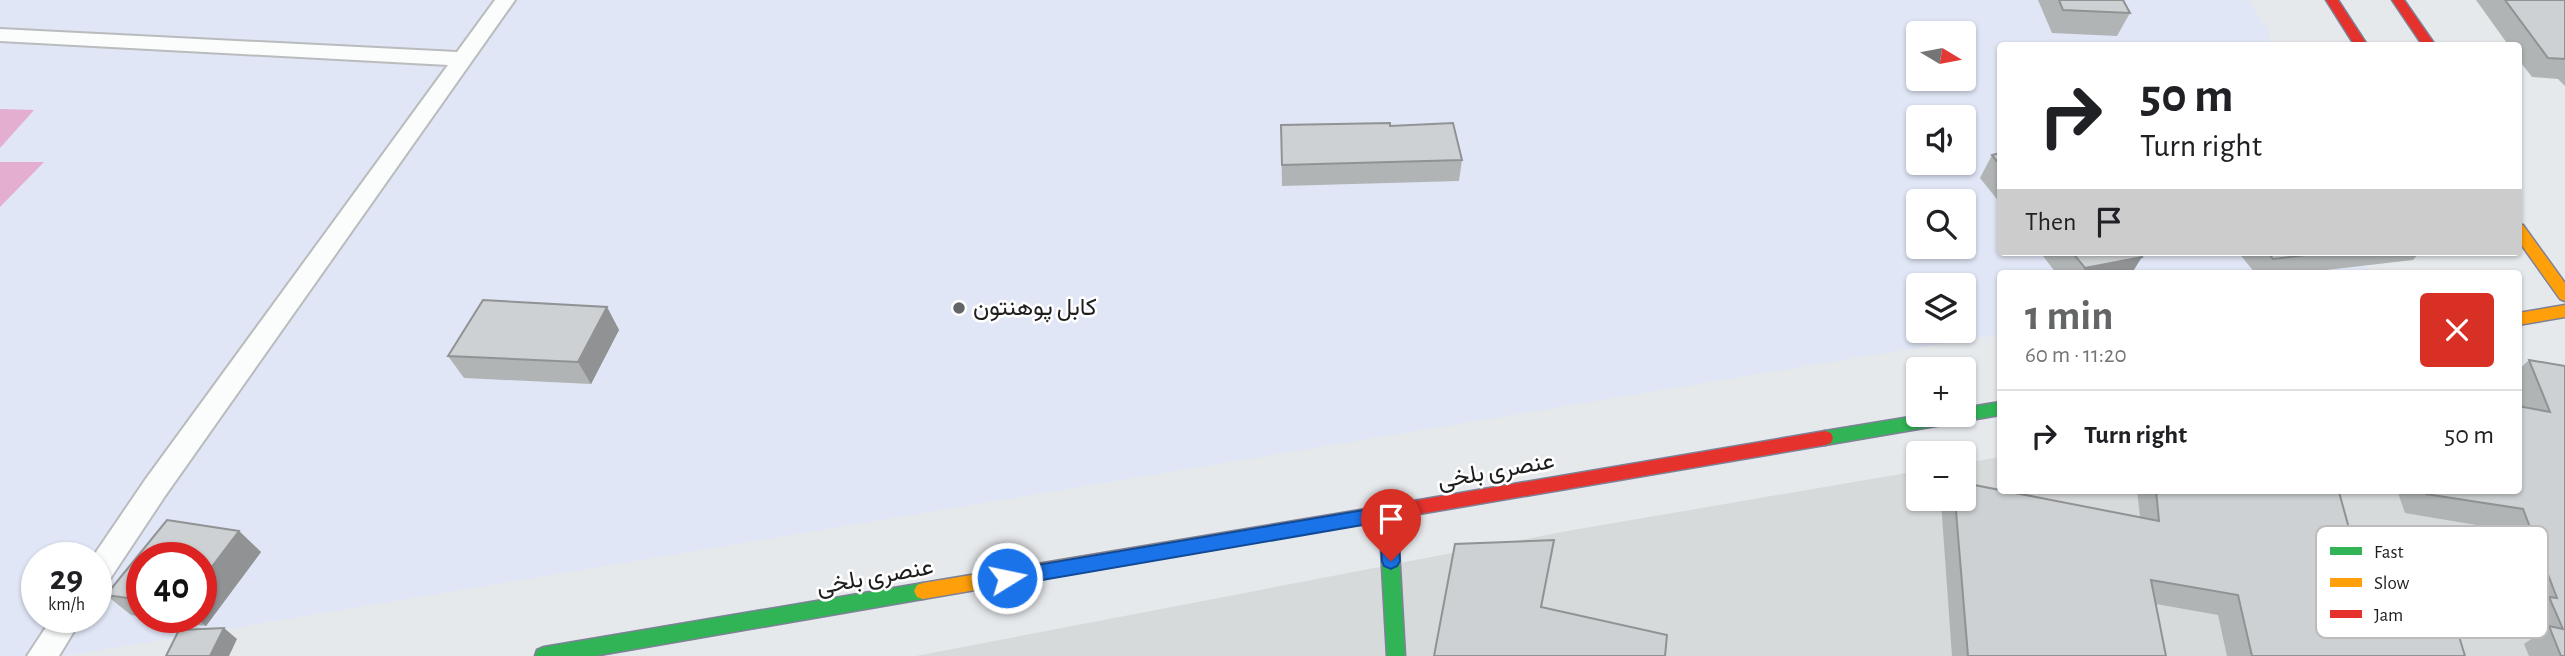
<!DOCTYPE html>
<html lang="en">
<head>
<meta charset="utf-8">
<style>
  body { margin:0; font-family:"Alegreya Sans",Vazirmatn,sans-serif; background:#f2f2f2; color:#202124; height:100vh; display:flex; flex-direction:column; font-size:26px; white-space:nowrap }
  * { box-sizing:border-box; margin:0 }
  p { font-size:23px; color:#757577 }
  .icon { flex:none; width:38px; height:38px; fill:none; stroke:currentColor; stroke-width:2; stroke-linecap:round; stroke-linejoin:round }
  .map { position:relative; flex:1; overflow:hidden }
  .panel { position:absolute; left:1997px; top:270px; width:525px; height:224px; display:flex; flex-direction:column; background:#fff; border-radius:7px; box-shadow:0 2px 5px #0004 }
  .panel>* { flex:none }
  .banner { position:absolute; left:1997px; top:42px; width:525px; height:214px; border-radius:7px; box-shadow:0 2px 5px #0004; background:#fff; color:#202124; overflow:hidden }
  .needle { width:46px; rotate:100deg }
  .tools { position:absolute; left:1906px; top:21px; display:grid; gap:14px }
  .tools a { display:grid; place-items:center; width:70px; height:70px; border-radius:7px; background:#fff; box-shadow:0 2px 5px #0004; font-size:35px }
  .speed { position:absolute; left:21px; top:542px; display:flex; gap:14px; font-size:35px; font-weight:700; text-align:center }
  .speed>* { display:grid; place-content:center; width:91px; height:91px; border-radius:50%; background:#fff; box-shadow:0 2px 5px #0004; line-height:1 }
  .speed small { font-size:18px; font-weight:400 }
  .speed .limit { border:10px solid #d22; background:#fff; color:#111 }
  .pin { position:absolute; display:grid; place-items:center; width:60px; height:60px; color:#fff; margin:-72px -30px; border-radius:50% 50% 50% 0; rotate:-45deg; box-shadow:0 0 7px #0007 }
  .pin .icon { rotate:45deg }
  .me { position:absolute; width:77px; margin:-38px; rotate:80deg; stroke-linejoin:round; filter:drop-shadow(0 0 5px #0008) }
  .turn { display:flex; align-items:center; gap:24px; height:147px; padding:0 28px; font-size:32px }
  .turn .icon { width:91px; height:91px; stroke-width:2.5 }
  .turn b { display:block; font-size:49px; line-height:60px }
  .then { display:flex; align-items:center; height:66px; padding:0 28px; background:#0003; gap:14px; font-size:26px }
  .round { display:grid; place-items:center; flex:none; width:74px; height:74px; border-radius:7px; background:#f2f2f2 }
  .headline { display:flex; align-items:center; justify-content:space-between; height:119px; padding:0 28px }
  h1 { font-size:42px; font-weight:700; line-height:52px; color:#646566 }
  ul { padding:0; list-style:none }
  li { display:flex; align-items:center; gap:21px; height:91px; padding:0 28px; border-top:2px solid #e0e0e0 }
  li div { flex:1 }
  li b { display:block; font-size:26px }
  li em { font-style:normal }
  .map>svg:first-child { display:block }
  .residential { fill:#d7dadb }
  .education { fill:#e0e6f6; fill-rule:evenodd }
  .pitch { fill:#e3aed0 }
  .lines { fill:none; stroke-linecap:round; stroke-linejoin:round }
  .lane-casing { stroke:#b9bbbc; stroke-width:4 }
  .fast-casing { stroke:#7e8197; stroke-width:3 }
  .slow-casing { stroke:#7e8197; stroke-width:3 }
  .jam-casing { stroke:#7e8197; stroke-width:3 }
  .lane { fill:#fbfcfc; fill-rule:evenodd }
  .fast { fill:#30b455; fill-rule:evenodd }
  .slow { fill:#ff9f0a; fill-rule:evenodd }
  .jam { fill:#e5322d; fill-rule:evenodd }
  .wall { fill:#b0b4b5 }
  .shaded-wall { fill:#909294 }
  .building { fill:#cdd1d3; stroke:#909294; stroke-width:2 }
  .route { fill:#1a73e8; stroke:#114b97; stroke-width:2 }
  .poi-dot { fill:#646566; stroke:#fff; stroke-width:2.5 }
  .labels { text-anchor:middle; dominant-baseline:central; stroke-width:5; stroke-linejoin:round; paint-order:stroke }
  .poi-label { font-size:24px; fill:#1e1e1e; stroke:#fff; text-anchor:start }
  .street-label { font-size:24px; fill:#1e1e1e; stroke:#fff }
  .key { fill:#fff; stroke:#bcbcbc; stroke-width:2 }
  .key-label { font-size:19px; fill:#1e1e1e }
</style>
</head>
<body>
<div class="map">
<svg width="2565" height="656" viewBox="0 0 2565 656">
  <rect width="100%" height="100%" fill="#e6e9ec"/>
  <!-- residential -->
  <path class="residential" d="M2000,457V490H2518L2565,656H916L1567,531L1918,471V499H1964V463Z"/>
  <!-- education -->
  <path class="education" d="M0,0H2249L2269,32V45L2000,46V252H2358L2369,272L2000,273V334L65,656H0ZM1918,33H1964V79H1918ZM1918,117H1964V163H1918ZM1918,201H1964V247H1918ZM1918,285H1964V331H1918ZM37,558H96V618H37ZM142,558H201V618H142Z"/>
  <!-- pitch -->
  <path class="pitch" d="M0,109L34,110L0,148Z
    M0,162H44L0,207Z"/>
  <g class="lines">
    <!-- lane casing -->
    <g class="lane-casing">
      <path id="lane" d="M495,0H515L165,496L106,585L96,588V558H92L145,480L448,65L0,41V29L457,52Z
        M52,618H82L59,656H27Z"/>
    </g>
    <!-- fast casing -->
    <g class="fast-casing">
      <path id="fast" d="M2000,402V415L1825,445L1819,443L1817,438L1819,433L1825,431L1922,415H1964V408Z
        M1388,506L1394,508L1397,513L1405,656H1387L1379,513L1382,508Z
        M923,583L929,585L932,591L929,597L923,599L594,656H535L537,650L544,647Z"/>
    </g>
    <!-- slow casing -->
    <g class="slow-casing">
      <path id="slow" d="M2518,224L2523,225L2565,283V301L2560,299L2518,240Z
        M2565,305V317L2518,325V313Z
        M1378,507L1384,509L1387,514L1384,519L1378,521L923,599L917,597L914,591L917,585L923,583Z"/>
    </g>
    <!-- jam casing -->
    <g class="jam-casing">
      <path id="jam" d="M2326,0H2338L2368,46H2355Z
        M2392,0H2404L2436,46H2423Z
        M1825,431L1831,433L1833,438L1831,443L1825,445L1378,521L1372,519L1369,514L1372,509L1378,507Z"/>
    </g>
    <!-- lane -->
    <use href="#lane" class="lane"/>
    <!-- fast -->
    <use href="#fast" class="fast"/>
    <!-- slow -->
    <use href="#slow" class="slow"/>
    <!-- jam -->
    <use href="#jam" class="jam"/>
  </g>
  <!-- wall -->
  <path class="wall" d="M2038,0H2123L2130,13L2117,36L2052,33Z
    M2476,0H2565V86L2558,79L2532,77L2518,59V46H2509Z
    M1281,125L1390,126L1462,160L1459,181L1282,186Z
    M2000,153V203L1980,178L1992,155Z
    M2040,252H2138L2132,273H2056Z
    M2238,252H2420L2413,260L2300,273H2255Z
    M607,307L619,330L591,384L464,378L448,356Z
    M2529,360L2565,366V656H2529L2524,644L2534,637L2525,615L2531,610L2500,529L2405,513L2397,490H2518V370Z
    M2137,490H2330L2360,568L2465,656H2227L2218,615L2156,604L2166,656H1952L1941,502L1943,499H1964L2140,517Z
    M167,520L239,531L261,552L206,626L149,618H201V558H142V617L131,615L106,595Z"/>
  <!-- shaded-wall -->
  <path class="shaded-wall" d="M2142,257L2132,273H2081L2085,268Z
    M607,307L619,330L591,384L578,362Z
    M239,531L261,552L206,626L196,618H201V581Z
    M224,628L237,639L229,656H210Z"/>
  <!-- building -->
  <path class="building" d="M2059,0H2123L2130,13L2063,10Z
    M2505,0H2565V59L2548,58Z
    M1390,123V126L1453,123L1462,160L1282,165L1281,125Z
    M2000,153V165L1992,155Z
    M2072,252H2138L2142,257L2085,268Z
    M2268,252H2330L2273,259Z
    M483,300L607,307L578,362L448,356Z
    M2529,360L2565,366V656H2561L2549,626L2563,629L2549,597L2557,598L2523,509L2426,494L2425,490H2518V406L2550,412Z
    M1964,483L2159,521L2156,490H2330L2339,492L2360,568L2363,572L2445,590L2465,656H2252L2238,595L2151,580L2166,656H1968L1955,499H1964Z
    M167,520L239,531L201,581V558H142V600L106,595Z
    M1554,540L1541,607L1667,635L1665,656H1434L1455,544Z
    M224,628L210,656H166L179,630Z"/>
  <!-- route -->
  <path class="route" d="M1388,506L1394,508L1397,513L1400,561L1397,566L1391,569L1384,566L1382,561L1380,522L1007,586L1000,584L998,578L1000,572L1007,570Z"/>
  <!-- markers -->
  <circle class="poi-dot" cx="959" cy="308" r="7"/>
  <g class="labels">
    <!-- poi labels -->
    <g class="poi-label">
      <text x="973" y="308">کابل پوهنتون</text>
    </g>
    <!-- street labels -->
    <g class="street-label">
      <text transform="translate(1496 471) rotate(-10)">عنصری بلخی</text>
      <text transform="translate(875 577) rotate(-10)">عنصری بلخی</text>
    </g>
  </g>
  <!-- legend -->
  <rect x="2316" y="526" width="232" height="112" rx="10" class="key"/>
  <rect x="2330" y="547" width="32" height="8" fill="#30b455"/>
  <rect x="2330" y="578" width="32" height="9" fill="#ff9f0a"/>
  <rect x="2330" y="610" width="32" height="8" fill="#e5322d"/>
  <g class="key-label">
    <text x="2374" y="558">Fast</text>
    <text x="2374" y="589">Slow</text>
    <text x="2374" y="621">Jam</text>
  </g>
</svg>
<div class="tools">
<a><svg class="needle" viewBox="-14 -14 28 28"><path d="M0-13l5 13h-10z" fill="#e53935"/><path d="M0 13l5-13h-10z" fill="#757577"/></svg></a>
<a><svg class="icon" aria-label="sound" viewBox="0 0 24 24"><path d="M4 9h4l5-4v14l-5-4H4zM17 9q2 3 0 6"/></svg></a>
<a><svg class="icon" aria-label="search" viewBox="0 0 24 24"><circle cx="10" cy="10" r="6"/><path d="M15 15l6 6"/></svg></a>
<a><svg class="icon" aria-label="layers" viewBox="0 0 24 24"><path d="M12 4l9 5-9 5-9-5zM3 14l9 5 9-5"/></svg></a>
<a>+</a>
<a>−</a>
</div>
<div class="speed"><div>29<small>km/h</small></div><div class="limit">40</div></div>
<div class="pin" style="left:1391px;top:561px;background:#d93025"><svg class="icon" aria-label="arrive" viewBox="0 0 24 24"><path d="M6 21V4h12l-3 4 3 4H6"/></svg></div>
<svg class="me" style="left:1007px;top:578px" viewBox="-20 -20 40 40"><circle r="17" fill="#1a73e8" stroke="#fff" stroke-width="3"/><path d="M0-11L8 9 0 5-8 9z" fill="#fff"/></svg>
<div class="banner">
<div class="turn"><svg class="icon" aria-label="right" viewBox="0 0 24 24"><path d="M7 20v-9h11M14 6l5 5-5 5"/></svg><div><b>50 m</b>Turn right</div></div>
<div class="then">Then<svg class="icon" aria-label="arrive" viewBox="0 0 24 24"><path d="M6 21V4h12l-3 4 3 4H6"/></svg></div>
</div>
<section class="panel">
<div class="headline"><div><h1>1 min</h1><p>60 m · 11:20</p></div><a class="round" style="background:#d93025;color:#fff"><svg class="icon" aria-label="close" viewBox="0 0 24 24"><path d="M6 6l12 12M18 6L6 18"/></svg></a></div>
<ul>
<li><svg class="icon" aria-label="right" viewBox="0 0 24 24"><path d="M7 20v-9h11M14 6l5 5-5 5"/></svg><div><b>Turn right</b></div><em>50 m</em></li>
</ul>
</section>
</div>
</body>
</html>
